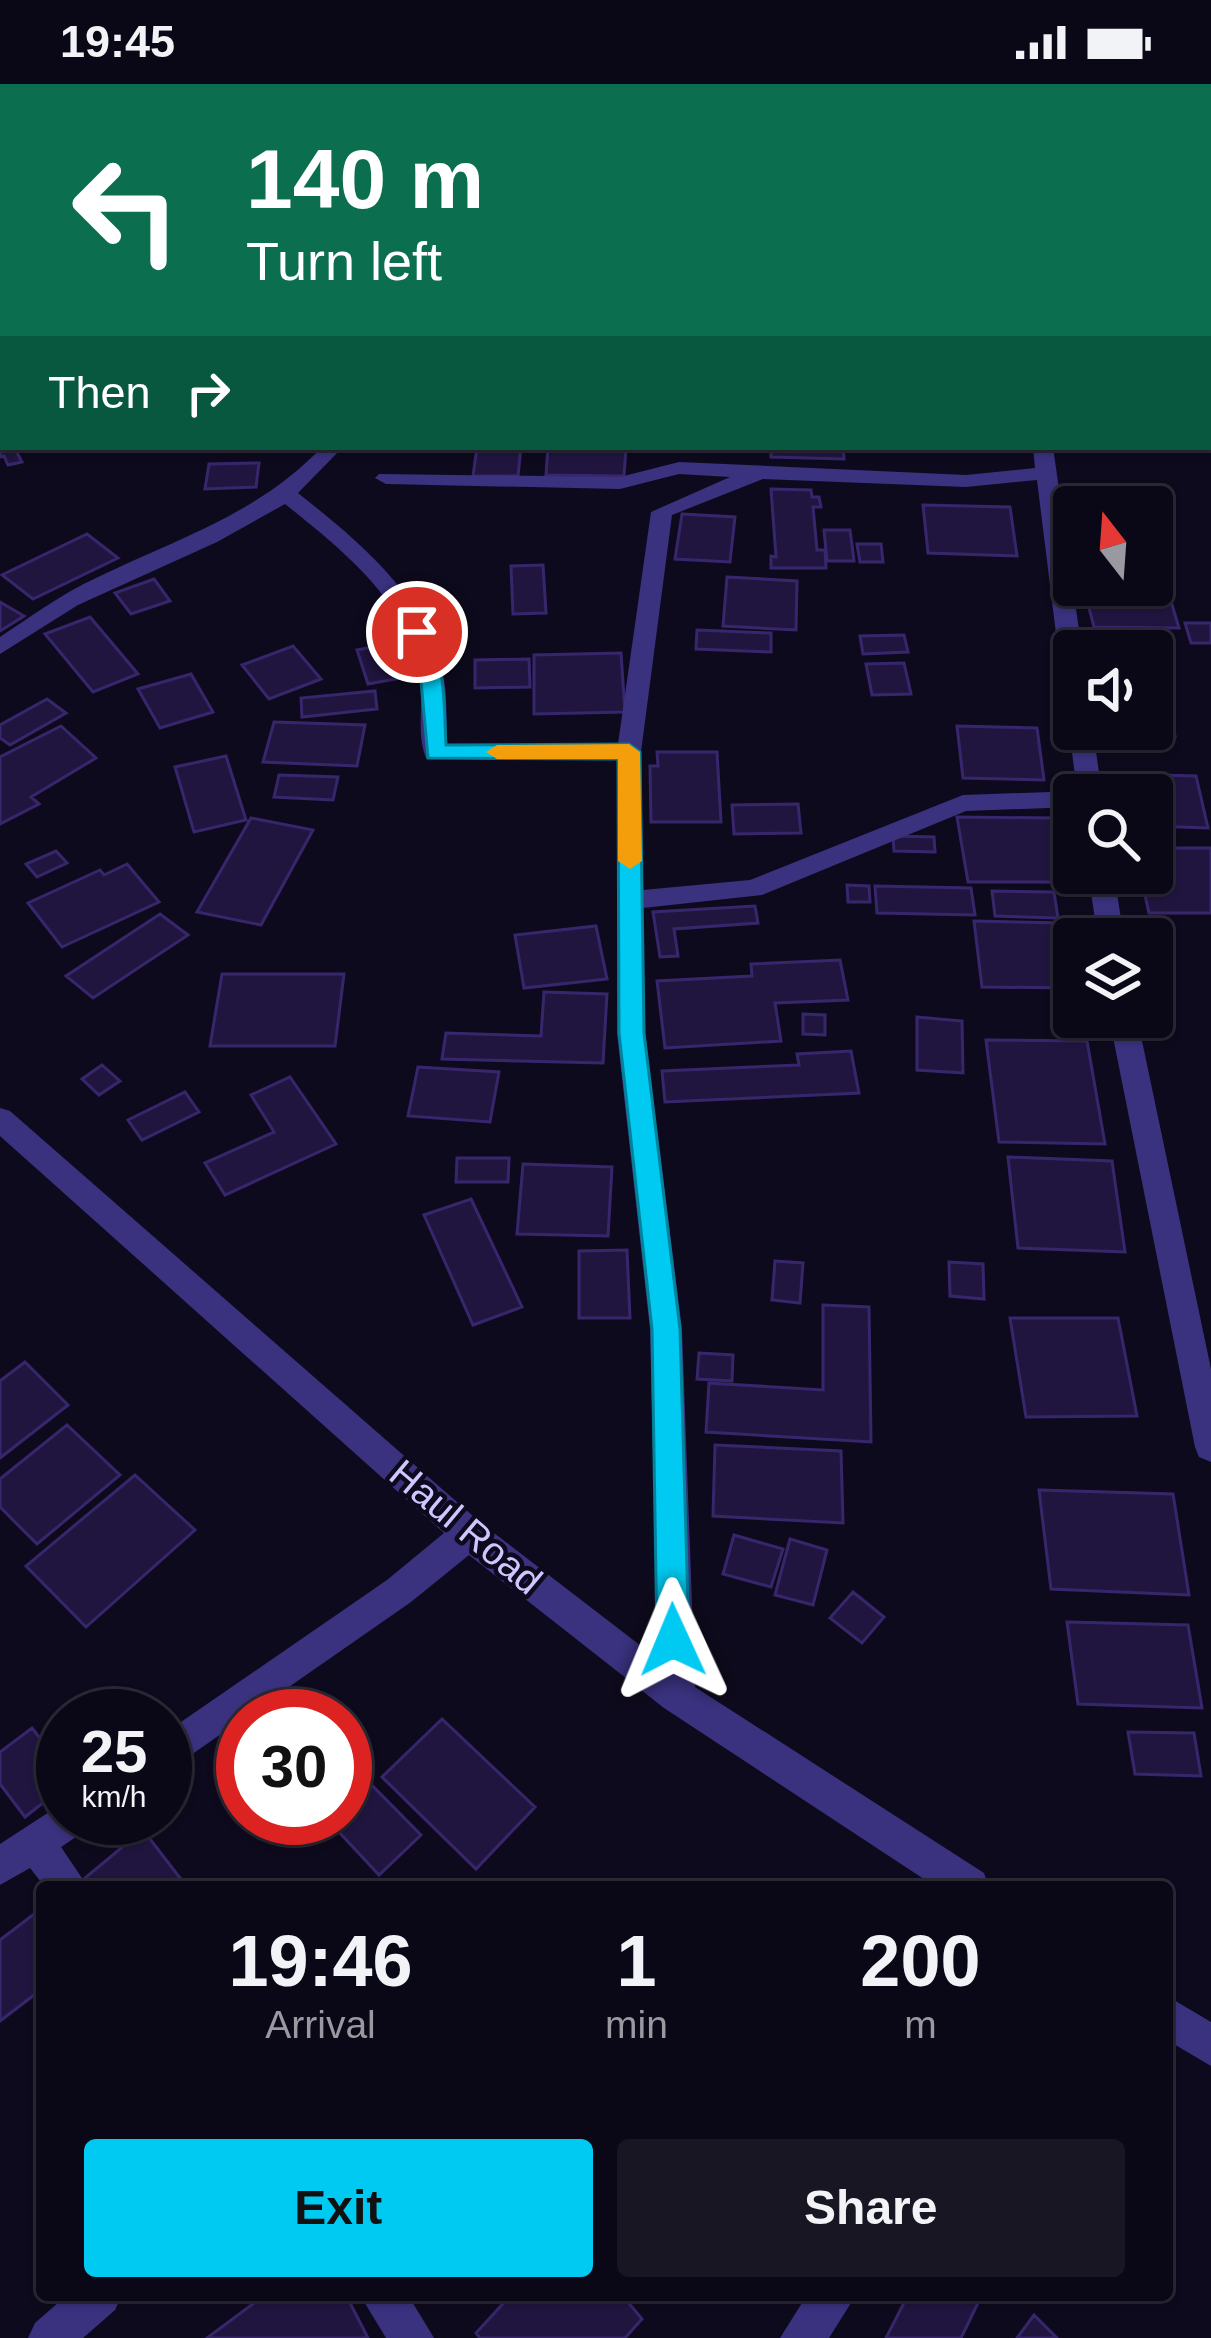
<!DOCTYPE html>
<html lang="en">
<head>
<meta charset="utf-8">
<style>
  body { margin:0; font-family:Helvetica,sans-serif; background:#181623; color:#f1f3f6; height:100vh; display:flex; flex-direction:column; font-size:45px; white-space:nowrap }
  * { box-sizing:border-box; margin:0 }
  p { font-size:39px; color:#999aa1 }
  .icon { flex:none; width:66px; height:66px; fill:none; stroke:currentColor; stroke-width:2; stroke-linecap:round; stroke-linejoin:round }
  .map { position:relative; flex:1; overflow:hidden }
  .details { position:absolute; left:36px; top:1797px; width:1137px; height:420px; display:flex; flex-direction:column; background:#0a0816; border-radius:12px; box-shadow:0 3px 9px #0004,0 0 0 3px #2a2935 }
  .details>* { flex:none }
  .hud { position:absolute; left:0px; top:0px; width:1212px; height:366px; box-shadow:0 3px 9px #0004,0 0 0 3px #2a2935; background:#0b6e4f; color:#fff; overflow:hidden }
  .needle { width:78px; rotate:343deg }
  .fabs { position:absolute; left:1053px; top:402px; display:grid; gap:24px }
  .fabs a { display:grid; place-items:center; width:120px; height:120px; border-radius:12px; background:#0a0816; box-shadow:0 3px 9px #0004,0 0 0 3px #2a2935; font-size:60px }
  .speed { position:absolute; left:36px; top:1605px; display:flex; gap:24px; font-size:60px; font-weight:700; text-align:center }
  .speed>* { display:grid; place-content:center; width:156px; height:156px; border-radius:50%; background:#0a0816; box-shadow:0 3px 9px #0004,0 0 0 3px #2a2935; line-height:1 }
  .speed small { font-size:30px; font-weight:400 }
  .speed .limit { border:18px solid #d22; background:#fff; color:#111 }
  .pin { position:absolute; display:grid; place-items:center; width:102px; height:102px; color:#fff; margin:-51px; border:6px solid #fff; border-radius:50%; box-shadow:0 3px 12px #0007 }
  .me { position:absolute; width:132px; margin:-66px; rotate:359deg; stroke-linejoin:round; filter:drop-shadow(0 0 9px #0008) }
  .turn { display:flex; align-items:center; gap:42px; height:252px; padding:0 48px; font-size:54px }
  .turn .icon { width:156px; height:156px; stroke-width:2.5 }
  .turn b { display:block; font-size:84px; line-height:102px }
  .then { display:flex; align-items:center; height:114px; padding:0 48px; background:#0003; gap:24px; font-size:45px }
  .eta { display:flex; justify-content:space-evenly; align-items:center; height:204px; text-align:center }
  .eta b { font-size:72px; font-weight:600; line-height:84px }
  .button { display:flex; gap:24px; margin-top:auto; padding:24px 48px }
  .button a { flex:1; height:138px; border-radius:12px; background:#00caf1; color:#111; font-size:48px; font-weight:600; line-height:138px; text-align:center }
  .button a+a { background:#181623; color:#f1f3f6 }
  .status { display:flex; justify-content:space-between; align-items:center; height:84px; padding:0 60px; background:#0a0816; direction:ltr }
  .status svg { height:33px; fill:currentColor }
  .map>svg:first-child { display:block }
  .building { fill:#20153f; stroke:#38266c; stroke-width:3 }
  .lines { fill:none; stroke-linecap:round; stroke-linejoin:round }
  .minor { fill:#3a327f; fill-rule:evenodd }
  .route { fill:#00caf1; stroke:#00839d; stroke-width:3 }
  .slow { fill:#f59e0b }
  .labels { text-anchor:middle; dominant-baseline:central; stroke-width:9; stroke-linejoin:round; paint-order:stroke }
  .street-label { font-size:39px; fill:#d0c6ff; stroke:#0e0a1d }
</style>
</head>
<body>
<div class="status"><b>19:45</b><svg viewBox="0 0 49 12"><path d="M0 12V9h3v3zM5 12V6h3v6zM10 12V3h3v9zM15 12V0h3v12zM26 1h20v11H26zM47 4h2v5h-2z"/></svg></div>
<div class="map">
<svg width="1211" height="2254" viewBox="0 0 1211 2254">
  <rect width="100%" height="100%" fill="#0e0a1d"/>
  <!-- building -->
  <path class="building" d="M2,340L3,363H14L22,378L8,381L4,372L0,373Z
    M477,363H521L518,392H473Z
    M548,363H626L624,392L546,391Z
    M771,363H843L844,375L771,373Z
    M259,379L256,403L205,405L209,380Z
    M771,405L811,406L812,413H819L821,423H813L817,466H825L826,484H771V472L776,473Z
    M923,421L1010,423L1017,472L928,469Z
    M682,430L735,433L730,478L675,475Z
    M824,446H850L854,477H827Z
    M87,450L118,474L33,515L2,491Z
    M857,460H881L883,478H860Z
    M543,481L546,529L513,530L511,482Z
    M727,493L797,497L796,546L723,542Z
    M154,495L170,517L131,530L115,509Z
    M1152,497H1165L1179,544L1094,543L1083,501H1152Z
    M0,518L24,532L0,547Z
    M90,533L138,590L93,608L45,550Z
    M1185,539H1211V559H1191Z
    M697,546L771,549V568L696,565Z
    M904,551L908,568L863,570L860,552Z
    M405,557L417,591L368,600L357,566Z
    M293,562L321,595L269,615L242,581Z
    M621,569L625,628L534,630V571Z
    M529,575L530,603L475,604V576Z
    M904,579L911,610L872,611L866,580Z
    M191,590L213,628L160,644L138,605Z
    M375,607L377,625L302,633L301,614Z
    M1152,614H1166L1175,652L1114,651V645H1152Z
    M47,615L66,629L10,661L0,654V641Z
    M274,638L365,641L357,682L263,678Z
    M61,642L96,674L31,713L39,720L0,740V673Z
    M957,642L1037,644L1044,696L963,694Z
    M657,668H717L721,738H651L650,682H658Z
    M226,672L246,736L194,748L175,683Z
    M1119,690L1196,692L1208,744L1152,742V711H1123Z
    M279,691L338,693L333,716L274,713Z
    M798,720L801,749L734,750L732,721Z
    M957,733L1052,734L1065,798H968Z
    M251,734L313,746L261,841L197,828Z
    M893,752L934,753L935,768L894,767Z
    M1152,764H1211V829H1149L1140,789H1152Z
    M56,767L67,779L37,793L26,780Z
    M127,780L159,818L62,863L28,819L100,786L104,791Z
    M847,801L869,802L870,818H848Z
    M875,802L971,804L975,831L877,829Z
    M992,807L1054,808L1058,834L995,832Z
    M755,822L758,839L674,845L678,872L660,873L653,828Z
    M160,830L188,851L93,914L66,892Z
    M974,837L1062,839L1073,904L982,903Z
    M596,842L607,895L524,904L515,851Z
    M840,876L848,916L775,919L781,957L665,964L657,897L752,892L751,880Z
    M222,890H344L335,962H210Z
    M544,908L607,910L603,979L442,975L446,949L541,952Z
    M803,930L825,931V951L803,950Z
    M917,933L962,937L963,989L917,986Z
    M986,956L1087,957L1105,1060L999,1058Z
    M851,967L859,1009L665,1018L662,987L799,981L797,970Z
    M102,981L120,997L99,1011L82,995Z
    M418,983L499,988L490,1038L408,1032Z
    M290,993L336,1060L225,1111L205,1079L274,1048L251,1011Z
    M185,1008L199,1028L142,1056L128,1036Z
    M1008,1073L1112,1077L1125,1168L1018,1164Z
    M457,1074H509L508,1098H456Z
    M523,1080L612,1083L608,1152L517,1150Z
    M471,1115L522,1223L473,1241L424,1131Z
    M627,1166L630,1234H579V1167Z
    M775,1177L803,1179L800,1219L772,1216Z
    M949,1178L983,1180L984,1215L950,1212Z
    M823,1221L869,1223L871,1358L706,1348L709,1299L823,1306Z
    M1010,1234H1118L1137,1332L1026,1333Z
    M699,1269L733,1271L732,1297L697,1295Z
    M25,1278L68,1321L0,1374V1297Z
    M67,1341L120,1391L37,1460L0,1423V1395Z
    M715,1361L841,1367L843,1439L713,1432Z
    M135,1391L195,1446L86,1543L26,1482Z
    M1039,1406L1173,1410L1189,1511L1051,1505Z
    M734,1451L783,1465L771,1503L723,1490Z
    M790,1455L827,1466L813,1521L775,1511Z
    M853,1508L884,1533L862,1559L830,1534Z
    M1067,1538L1188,1541L1202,1624L1078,1620Z
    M442,1635L535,1723L476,1785L382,1693Z
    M32,1644L63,1684V1703L25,1733L0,1700V1668Z
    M1128,1648L1194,1649L1201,1692L1135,1690Z
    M345,1674L421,1751L379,1791L326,1734H345Z
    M143,1746L187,1803H92L85,1794Z
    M42,1824V1905L0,1937V1856Z
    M265,2211H346L368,2254H207Z
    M511,2211H622L642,2235L625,2254H480L476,2249Z
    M908,2211H975L980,2215L961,2254H886Z
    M1034,2231L1057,2254H1017Z"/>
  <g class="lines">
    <!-- minor -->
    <path class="minor" d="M964,0H980L981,3H965Z
      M1157,0H1173L1175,3H1159Z
      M3,5V15L0,16V6Z
      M1209,13H1211V23H1209Z
      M1209,57H1211L1209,68Z
      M1209,122H1211V132H1209Z
      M1209,299H1211V311H1209Z
      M322,363H343L298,409C356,455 424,510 442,586C448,610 446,636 447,660H618L651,428L730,393L679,390L620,405L386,400L375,394L379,390L620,393L679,378L966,391L1035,384L1033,363H1053L1082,567H1074V605L1062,598L1037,396L966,403L763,395L672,431L641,668L643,806L750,796L963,711L1077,707L1069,645L1074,639V645H1093L1102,711H1074V723L966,727L762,811L643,824L645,949L682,1245L695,1603L984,1789L989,1803H936L664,1624L469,1471L411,1518L165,1689V1649L387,1496L444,1449L0,1052V1024L10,1027L481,1439L658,1575L650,1245L617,949V676L426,674C416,650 424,617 420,591C408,517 340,464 285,420L217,458L78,521L0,570V553C32,532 61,510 96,494C178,454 257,431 322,363Z
      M1088,789H1114L1124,855H1098Z
      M1109,933H1137L1211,1285V1378L1199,1373L1195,1363Z
      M63,1719V1734H91L85,1747L61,1763L88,1803H45L30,1784L0,1801V1760Z
      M1167,1912L1211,1938V1982L1167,1956Z
      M67,2211H122L115,2226L83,2254H28L35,2239Z
      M360,2211H408L434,2254H386Z
      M807,2211H856L829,2254H780Z"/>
  </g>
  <!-- route -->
  <path class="route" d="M417,542C447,554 444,632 446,661L629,660L640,668L644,949L680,1245L689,1556L685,1567L673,1571L662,1567L657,1556L652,1245L619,949L618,675L428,674L420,586L407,548Z"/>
  <!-- slow -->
  <path class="slow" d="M629,660L640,668L642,777L630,785L618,777V675H497L486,668L497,661Z"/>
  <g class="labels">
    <!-- street labels -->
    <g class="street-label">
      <text transform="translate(466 1443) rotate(40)">Haul Road</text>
    </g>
  </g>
</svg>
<div class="fabs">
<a><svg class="needle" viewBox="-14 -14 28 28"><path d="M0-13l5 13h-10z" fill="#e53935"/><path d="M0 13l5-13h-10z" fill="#999aa1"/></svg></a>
<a><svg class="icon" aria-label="sound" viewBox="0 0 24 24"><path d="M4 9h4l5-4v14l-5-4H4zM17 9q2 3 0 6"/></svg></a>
<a><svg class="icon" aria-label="search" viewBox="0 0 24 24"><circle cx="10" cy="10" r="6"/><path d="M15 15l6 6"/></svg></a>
<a><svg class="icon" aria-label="layers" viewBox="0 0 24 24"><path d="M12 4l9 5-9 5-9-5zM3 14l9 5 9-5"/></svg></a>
</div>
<div class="speed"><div>25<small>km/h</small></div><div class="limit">30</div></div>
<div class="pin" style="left:417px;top:548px;background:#d93025"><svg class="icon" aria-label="arrive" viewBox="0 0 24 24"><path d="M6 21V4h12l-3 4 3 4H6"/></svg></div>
<svg class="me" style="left:673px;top:1556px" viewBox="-20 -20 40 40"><path d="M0-17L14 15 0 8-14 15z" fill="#00caf1" stroke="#fff" stroke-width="4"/></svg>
<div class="hud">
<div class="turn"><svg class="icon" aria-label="left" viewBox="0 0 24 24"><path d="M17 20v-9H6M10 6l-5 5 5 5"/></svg><div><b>140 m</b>Turn left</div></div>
<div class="then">Then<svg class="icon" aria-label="right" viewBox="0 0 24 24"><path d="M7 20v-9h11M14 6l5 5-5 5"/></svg></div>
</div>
<section class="details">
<div class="eta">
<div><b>19:46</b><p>Arrival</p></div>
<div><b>1</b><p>min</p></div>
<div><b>200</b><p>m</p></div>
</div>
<div class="button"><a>Exit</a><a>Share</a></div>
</section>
</div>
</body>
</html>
